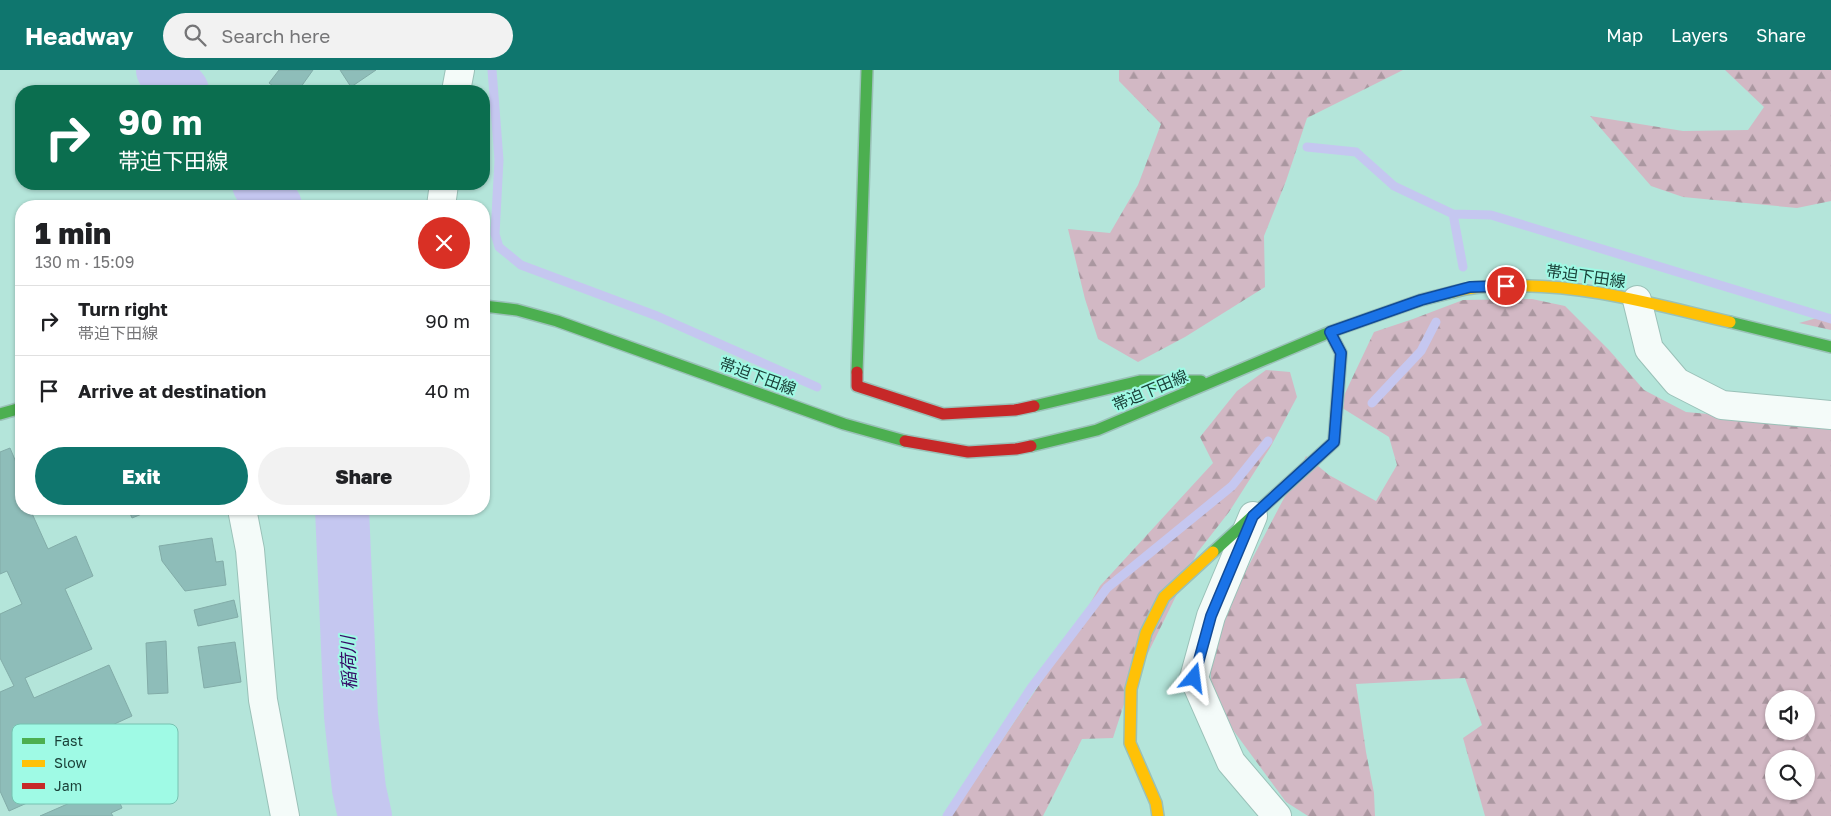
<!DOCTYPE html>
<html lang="en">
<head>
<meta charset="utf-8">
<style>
  body { margin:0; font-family:"Golos Text","Noto Sans JP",sans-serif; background:#f2f2f2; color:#202124; height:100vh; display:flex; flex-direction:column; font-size:19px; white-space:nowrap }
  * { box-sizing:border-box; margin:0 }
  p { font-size:16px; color:#757577 }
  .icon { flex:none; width:28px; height:28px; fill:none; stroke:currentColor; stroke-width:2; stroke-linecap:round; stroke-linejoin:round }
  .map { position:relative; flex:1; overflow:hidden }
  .drawer { position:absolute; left:15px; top:130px; width:475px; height:315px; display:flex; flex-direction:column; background:#fff; border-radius:20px; box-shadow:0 1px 4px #0004 }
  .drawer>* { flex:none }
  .hud { position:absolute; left:15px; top:15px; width:475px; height:105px; border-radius:20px; box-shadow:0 1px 4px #0004; background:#0b6e4f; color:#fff; overflow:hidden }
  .controls { position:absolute; left:1765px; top:620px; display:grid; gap:10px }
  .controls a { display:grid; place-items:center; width:50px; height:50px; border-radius:50%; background:#fff; box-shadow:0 1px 4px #0004; font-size:25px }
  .pin { position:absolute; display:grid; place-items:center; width:42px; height:42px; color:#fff; margin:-21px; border:2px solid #fff; border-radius:50%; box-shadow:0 1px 5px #0007 }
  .me { position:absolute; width:55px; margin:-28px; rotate:16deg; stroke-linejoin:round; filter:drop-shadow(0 0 4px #0008) }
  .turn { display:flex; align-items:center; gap:18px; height:105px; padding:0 20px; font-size:22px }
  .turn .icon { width:65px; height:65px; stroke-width:2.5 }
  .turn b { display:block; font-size:35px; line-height:42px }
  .round { display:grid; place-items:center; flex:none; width:52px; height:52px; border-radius:26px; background:#f2f2f2 }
  .head { display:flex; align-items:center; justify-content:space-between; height:85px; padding:0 20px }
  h1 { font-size:30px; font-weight:800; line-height:38px }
  .cta { display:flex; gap:10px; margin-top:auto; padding:10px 20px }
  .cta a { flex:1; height:58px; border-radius:30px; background:#0f766e; color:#fff; font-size:20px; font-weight:800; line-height:58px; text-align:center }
  .cta a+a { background:#f2f2f2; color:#202124 }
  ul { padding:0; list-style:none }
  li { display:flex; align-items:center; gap:15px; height:70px; padding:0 20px; border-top:1px solid #e0e0e0 }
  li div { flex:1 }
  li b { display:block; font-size:19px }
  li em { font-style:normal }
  header { display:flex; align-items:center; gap:30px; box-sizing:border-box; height:70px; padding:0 25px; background:#0f766e; color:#fff }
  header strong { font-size:24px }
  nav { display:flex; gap:28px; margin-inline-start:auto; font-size:18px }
  .search { width:350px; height:45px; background:#f2f2f2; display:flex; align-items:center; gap:12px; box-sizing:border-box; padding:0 18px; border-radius:28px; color:#757577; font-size:19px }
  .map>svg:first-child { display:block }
  .forest { fill:url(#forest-firs); fill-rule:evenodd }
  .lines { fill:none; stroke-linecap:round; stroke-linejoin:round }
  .stream { stroke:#c5c7f0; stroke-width:9 }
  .river { stroke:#c5c7f0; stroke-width:54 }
  .building { fill:#8ebdb9; stroke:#82aca8 }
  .street-casing { stroke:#9ac1b8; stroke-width:30 }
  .fast-casing { stroke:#9ac1b8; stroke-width:14 }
  .slow-casing { stroke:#9ac1b8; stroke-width:14 }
  .jam-casing { stroke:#9ac1b8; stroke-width:14 }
  .street { stroke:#f4fbf9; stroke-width:28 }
  .fast { stroke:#4caf50; stroke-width:11 }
  .slow { stroke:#ffc107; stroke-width:11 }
  .jam { stroke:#c62828; stroke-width:11 }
  .route-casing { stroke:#114b97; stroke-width:12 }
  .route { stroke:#1a73e8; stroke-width:9 }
  .labels { text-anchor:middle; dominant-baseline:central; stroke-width:4; stroke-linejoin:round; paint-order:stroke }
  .street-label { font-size:16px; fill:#193f37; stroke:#9ffae5 }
  .water-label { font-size:18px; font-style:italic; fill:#360c67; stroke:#9ffae5 }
  .key { fill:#9ffae5; stroke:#77c2b1; stroke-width:1 }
  .key-label { font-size:14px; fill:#193f37 }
</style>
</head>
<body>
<header>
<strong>Headway</strong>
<div class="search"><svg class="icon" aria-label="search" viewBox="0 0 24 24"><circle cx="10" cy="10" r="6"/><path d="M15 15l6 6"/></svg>Search here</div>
<nav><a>Map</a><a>Layers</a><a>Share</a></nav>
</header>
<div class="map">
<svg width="1831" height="746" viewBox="0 0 1831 746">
  <defs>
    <pattern id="forest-firs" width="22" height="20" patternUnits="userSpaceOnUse" patternTransform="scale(1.25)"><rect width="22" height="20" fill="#d2b8c4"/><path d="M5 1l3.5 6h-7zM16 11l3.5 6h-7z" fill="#aa97a0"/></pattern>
  </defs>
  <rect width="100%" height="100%" fill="#b4e5da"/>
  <!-- forest -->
  <path class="forest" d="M1119,0H1403L1307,48L1286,111L1264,166L1265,217L1185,267L1138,292L1098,269L1085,229L1068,159L1110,163L1138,115L1161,54L1119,11Z
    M1725,0H1831V131L1797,138L1683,127L1651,116L1590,46L1683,61L1748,60L1764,37Z
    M1532,229L1565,236L1609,280L1644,320L1686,342L1831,355V746H1485L1463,668L1482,655L1465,608L1356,614L1366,682L1374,723L1375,746H1308L1286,732L1233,660L1211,613L1210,574L1238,516L1306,386L1329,405L1376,431L1397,395L1389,367L1339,336L1374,262L1413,249L1463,230ZM1774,629H1806V661H1774ZM1774,689H1806V721H1774Z
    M1831,244V260L1799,253Z
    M1266,300L1290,302L1297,327L1271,376L1229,442L1197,483L1126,628L1113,668L1082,669L1043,746H951L1070,569L1100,516L1213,393L1200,367L1237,321Z"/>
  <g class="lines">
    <!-- stream -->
    <path class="stream" d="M492,0L499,90L495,164L499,177L521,195L657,246L817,317
      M1307,77L1356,82L1394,116L1453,144L1463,197
      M1453,144L1491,145L1831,249
      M1372,333L1421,281L1436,252
      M947,746L1031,618L1107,518L1232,416L1268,371"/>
    <!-- river -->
    <path class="river" d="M163,0L182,21
      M259,114L275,136
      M342,439L351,646L359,719L365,746"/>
  </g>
  <!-- building -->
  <path class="building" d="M279,0H313L298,21H280L269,13Z
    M340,0H376L351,17Z
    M10,378L21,404V439H30L48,479L76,466L93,506L65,519L92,579L25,608L34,628L109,595L132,646L108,657L117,677L107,681L113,694L89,705L84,693L70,699L83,727L112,714L122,738L111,743L113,746H40L72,732L65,716L9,741L0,721V622L14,616L0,588V544L22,534L7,501L0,504V382Z
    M128,439H154L132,448Z
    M212,468L216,492L223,491L226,515L185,521L162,491L159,476Z
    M234,530L238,547L198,556L194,540Z
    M166,571L168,623L148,624L146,573Z
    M235,572L241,612L204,618L198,577Z"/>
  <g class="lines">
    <!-- street casing -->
    <g class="street-casing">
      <path id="street" d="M456,21L460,0
        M441,136L444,114
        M1637,230L1649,279L1677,312L1722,335L1831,345
        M242,439L250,480L263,630L285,746
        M1253,446L1211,546L1194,608L1231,692L1277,746"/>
    </g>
    <!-- fast casing -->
    <g class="fast-casing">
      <path id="fast" d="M484,236L517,240L557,251L844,354L905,371
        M1730,252L1831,277
        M857,302L867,0
        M1034,336L1140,311H1201
        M0,344L21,338
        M1031,376L1097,360L1330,262L1421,230L1453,222
        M1213,482L1334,372L1341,283L1330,262"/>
    </g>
    <!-- slow casing -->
    <g class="slow-casing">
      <path id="slow" d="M1453,222C1470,217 1487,216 1505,216C1582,213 1656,235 1730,252
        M1158,746L1156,733L1130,673L1131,619L1146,563L1164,527L1213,482"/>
    </g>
    <!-- jam casing -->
    <g class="jam-casing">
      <path id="jam" d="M857,302V316L943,344L1015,340L1034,336
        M905,371L968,382L1016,379L1031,376"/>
    </g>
    <!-- street -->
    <use href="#street" class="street"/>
    <!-- fast -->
    <use href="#fast" class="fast"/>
    <!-- slow -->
    <use href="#slow" class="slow"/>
    <!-- jam -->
    <use href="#jam" class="jam"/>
  </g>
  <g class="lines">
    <!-- route casing -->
    <g class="route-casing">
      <path id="route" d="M1194,608L1211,546L1253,446L1334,372L1341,283L1330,262L1421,230L1470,217L1506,216"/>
    </g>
    <!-- route -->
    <use href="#route" class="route"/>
  </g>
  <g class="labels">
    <!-- street labels -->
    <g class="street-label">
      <text transform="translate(1586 206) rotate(8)">帯迫下田線</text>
      <text transform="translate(758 306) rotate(20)">帯迫下田線</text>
      <text transform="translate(1150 320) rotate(-23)">帯迫下田線</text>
    </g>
    <!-- water labels -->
    <g class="water-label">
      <text transform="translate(348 593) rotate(-92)">稲荷川</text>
    </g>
  </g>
  <!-- legend -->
  <rect x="12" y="654" width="166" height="80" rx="8" class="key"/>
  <rect x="22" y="668" width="23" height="6" fill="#4caf50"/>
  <rect x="22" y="690" width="23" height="7" fill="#ffc107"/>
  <rect x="22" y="713" width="23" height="6" fill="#c62828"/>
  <g class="key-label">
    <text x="54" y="676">Fast</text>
    <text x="54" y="698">Slow</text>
    <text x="54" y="721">Jam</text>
  </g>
</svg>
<div class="controls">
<a><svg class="icon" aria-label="sound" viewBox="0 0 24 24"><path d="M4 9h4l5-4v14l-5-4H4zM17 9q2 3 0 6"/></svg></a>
<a><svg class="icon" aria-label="search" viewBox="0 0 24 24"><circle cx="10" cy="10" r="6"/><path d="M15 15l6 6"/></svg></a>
</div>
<div class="pin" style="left:1506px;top:216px;background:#d93025"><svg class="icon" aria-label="arrive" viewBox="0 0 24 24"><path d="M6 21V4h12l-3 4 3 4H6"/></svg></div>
<svg class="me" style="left:1194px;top:608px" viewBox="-20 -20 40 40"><path d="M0-17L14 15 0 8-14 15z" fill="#1a73e8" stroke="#fff" stroke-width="4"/></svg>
<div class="hud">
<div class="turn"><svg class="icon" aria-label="right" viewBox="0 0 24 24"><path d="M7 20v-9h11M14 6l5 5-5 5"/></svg><div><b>90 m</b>帯迫下田線</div></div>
</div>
<section class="drawer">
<div class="head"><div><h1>1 min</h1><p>130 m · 15:09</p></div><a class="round" style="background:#d93025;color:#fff"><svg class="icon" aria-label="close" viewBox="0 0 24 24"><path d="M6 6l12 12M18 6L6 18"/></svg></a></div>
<ul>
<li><svg class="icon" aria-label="right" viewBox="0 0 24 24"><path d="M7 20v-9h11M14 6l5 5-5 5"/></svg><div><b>Turn right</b><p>帯迫下田線</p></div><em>90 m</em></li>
<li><svg class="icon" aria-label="arrive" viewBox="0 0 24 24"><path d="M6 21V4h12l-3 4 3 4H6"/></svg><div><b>Arrive at destination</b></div><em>40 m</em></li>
</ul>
<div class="cta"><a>Exit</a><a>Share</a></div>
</section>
</div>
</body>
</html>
